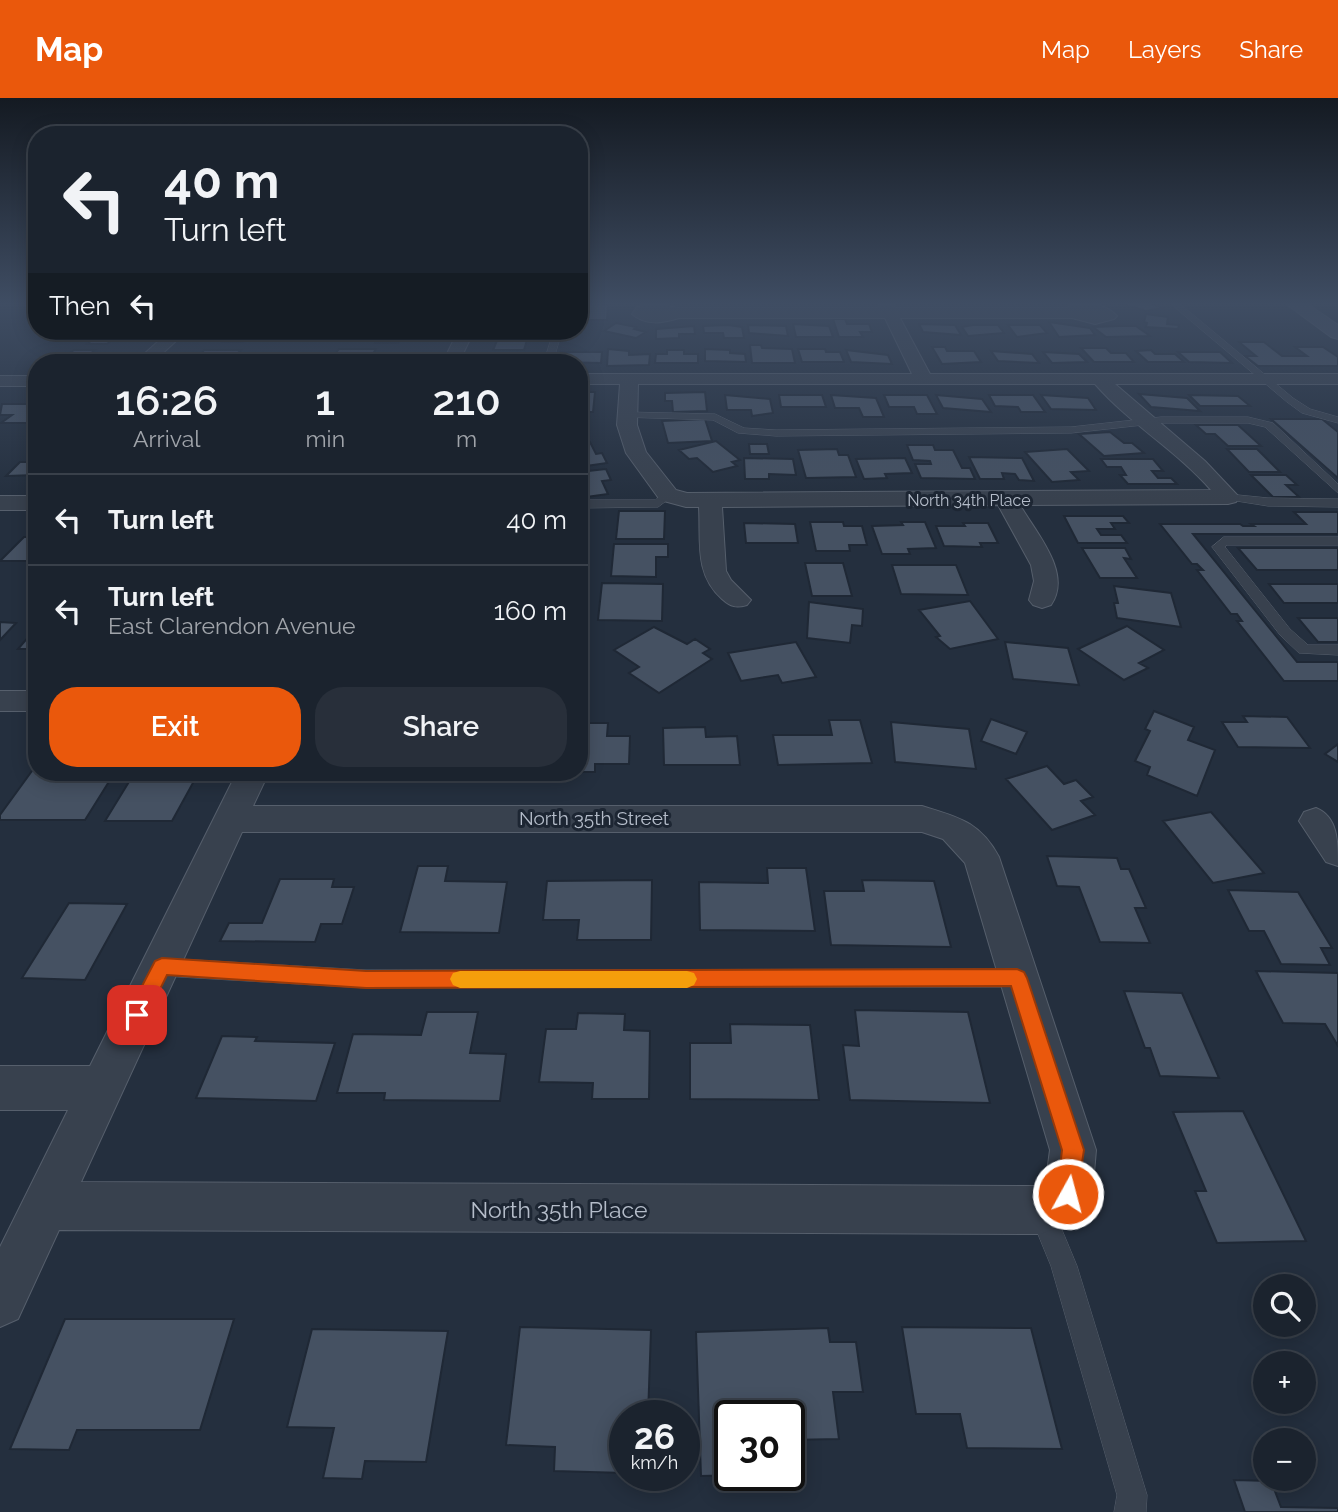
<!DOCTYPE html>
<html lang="en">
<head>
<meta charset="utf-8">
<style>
  body { margin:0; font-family:Raleway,sans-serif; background:#282f3a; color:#f1f3f6; height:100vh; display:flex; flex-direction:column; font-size:26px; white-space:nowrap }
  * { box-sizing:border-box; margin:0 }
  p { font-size:23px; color:#a0a4aa }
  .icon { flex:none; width:38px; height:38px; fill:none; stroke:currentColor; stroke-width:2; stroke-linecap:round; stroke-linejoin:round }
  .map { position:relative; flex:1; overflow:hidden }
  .panel { position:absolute; left:28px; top:256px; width:560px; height:427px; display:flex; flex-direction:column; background:#1b232e; border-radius:28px; box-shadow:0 4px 18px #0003,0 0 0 2px #39404a }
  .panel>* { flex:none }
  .banner { position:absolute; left:28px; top:28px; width:560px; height:214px; border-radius:28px; box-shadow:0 4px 18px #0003,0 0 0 2px #39404a; background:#1b232e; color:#f1f3f6; overflow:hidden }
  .controls { position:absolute; left:1253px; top:1176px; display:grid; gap:14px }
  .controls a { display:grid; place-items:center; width:63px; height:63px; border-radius:50%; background:#1b232e; box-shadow:0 4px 18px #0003,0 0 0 2px #39404a; font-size:35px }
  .speed { position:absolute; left:609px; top:1302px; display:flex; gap:14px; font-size:35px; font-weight:700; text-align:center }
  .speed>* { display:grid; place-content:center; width:91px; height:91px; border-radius:50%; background:#1b232e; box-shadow:0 4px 18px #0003,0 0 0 2px #39404a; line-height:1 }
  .speed small { font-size:18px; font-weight:400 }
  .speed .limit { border:4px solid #111; border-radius:10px; background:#fff; color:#111 }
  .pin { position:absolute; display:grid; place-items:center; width:60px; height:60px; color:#fff; margin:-30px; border-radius:14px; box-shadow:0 4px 10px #0006 }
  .me { position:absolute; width:77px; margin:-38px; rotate:7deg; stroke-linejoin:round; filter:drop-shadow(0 0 5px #0008) }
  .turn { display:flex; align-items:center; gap:24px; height:147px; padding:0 21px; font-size:32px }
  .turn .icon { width:91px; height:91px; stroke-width:2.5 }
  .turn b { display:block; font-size:49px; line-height:60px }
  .then { display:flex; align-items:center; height:66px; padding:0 21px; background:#0003; gap:14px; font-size:26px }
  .eta { display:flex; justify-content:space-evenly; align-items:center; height:119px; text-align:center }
  .eta b { font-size:42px; font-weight:600; line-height:49px }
  .button { display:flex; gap:14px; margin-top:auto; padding:14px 21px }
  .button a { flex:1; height:80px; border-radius:28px; background:#ea580c; color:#fff; font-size:28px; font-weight:600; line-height:80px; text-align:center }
  .button a+a { background:#282f3a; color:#f1f3f6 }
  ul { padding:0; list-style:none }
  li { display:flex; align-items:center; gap:21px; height:91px; padding:0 21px; border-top:2px solid #39404a }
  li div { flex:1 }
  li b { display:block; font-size:26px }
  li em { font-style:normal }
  header { display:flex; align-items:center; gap:42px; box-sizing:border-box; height:98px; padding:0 35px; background:#ea580c; color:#fff }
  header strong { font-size:33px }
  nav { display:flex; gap:38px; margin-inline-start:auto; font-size:24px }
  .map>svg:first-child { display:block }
  .building { fill:#455162; stroke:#1f2835; stroke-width:2 }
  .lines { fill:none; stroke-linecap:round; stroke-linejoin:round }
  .service-casing { stroke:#565f6c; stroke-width:1 }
  .minor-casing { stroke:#565f6c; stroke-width:2 }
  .secondary-casing { stroke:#565f6c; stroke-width:2 }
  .service { fill:#38414e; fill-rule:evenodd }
  .minor { fill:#38414e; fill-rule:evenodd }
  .secondary { fill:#465061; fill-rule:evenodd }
  .route { fill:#ea580c; stroke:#983908; stroke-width:2 }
  .slow { fill:#f59e0b }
  .labels { text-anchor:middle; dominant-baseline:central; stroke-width:6; stroke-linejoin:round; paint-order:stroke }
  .far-street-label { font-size:16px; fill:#b4bcc9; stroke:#1d2633 }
  .street-label { font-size:19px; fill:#b4bcc9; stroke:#1d2633 }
  .near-street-label { font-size:23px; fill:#b4bcc9; stroke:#1d2633 }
</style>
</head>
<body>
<header>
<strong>Map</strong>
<nav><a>Map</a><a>Layers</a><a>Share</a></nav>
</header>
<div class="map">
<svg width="1338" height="1414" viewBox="0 0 1338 1414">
  <rect width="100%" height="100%" fill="#242f3e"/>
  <!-- building -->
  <path class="building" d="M587,205L608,206L607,222H587L588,215H580L581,208H587Z
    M1120,205H1150L1162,210L1146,213Z
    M1146,216L1168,219L1167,226L1179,227L1178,231L1146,229L1147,225L1144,224Z
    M833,221H845L847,226H869L872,234H860L863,239H839Z
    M1049,224L1090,230L1095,237L1059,239Z
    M616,225L636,229L634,231L646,234L636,240L604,233Z
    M793,226L829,228L833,239H796Z
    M919,226L955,227L961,237L923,234Z
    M728,227L742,229L744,240H724L723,235H704L703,228Z
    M748,227L786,228L788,238L749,235Z
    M973,227H998L1004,235L968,238L962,229Z
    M1008,227H1040L1047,235L1017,239Z
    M694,228L695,236H679V240L656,241V231Z
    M1119,228H1136L1150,238L1106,239L1093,229Z
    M99,233H123L107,246H87L96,239H90Z
    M235,233H261L258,236H251L243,244H223Z
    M373,233H406L398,245H375L378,240H368Z
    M499,238L520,239L519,241L527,242L524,252H493Z
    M1239,244H1264L1282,258H1307L1295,249H1323L1338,259V268H1258L1245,258H1256Z
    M750,247H761L762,250L792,251L795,265H752Z
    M932,249H945L947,253H974L981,264L942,266Z
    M1081,250H1106L1111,255H1126L1134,264H1094Z
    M339,251H376L372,257H379L374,264H340L343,261H331Z
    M608,251L629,253V257L650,256L649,267L607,268Z
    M705,251L730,252V255L745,256L746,264L705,263Z
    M798,251H825L826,254H840L844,264H802Z
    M74,252H95L85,260H91L85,264H56Z
    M204,252H241L237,256H253L245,264H196Z
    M667,252H684V256H698V265H655L656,256H667Z
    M846,252L888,257L892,266L851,264Z
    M1151,252L1155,256H1175L1184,264H1148L1136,253Z
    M991,253L1032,256L1039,265L998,263Z
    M560,254H602L601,265L558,264Z
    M1043,254L1079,256L1087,264L1052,265Z
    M1178,254H1220L1232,265L1189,264Z
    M493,256H515L514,259L533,260L531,264H490Z
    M579,294H595L593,314H579Z
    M705,294L707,313L673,314L672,303H665V295Z
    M1139,296L1187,300L1200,313L1151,309Z
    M725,297L770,301L773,315L752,318L751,312H727Z
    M779,297H822L826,309H781Z
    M831,297L876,300L884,319H863L859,310H835Z
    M884,297H927L937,316H917L914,309H889Z
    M936,297L982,301L991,314L943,310Z
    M989,297H1033L1045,314H1021L1018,309L995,308Z
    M1041,297L1088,300L1096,312L1051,311Z
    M1189,297L1238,298L1250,308H1200Z
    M2,306H37V325H1L12,317H0Z
    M589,318V327H583L582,339H579V319Z
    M705,321L712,343L668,345L662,323Z
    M1271,321H1322L1338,334V380Z
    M1196,327H1238L1261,348H1228L1215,336H1206Z
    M1110,334L1124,345H1132L1144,355L1104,358L1079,336Z
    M716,343L740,362L732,364L737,368L713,374L697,360L689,361L679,352Z
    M590,344L596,356L602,355L607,365L579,369V345Z
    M749,346H767L769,356H750Z
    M907,347H933L935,352H953L962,370H970L975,381L921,380L915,366H931L930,363L913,362Z
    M837,351L839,357H848L856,379L806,380L798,352Z
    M1067,351L1089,373L1071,374L1079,382L1052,384L1025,354Z
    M1227,351H1257L1280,374H1249Z
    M969,359L1022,360L1034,383L1019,382L1015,376L1002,375L1004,381H980Z
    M744,360L793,361L796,377L769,376V381H745Z
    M905,360L912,375L885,376L887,380L864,381L856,361Z
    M1101,361H1153L1163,373H1152L1158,380H1171L1177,386H1128L1120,377H1126L1121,369H1107Z
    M20,364H37V377L6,378Z
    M606,371L611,382L602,383L608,396L579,400V374Z
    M1251,377H1286L1297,387H1286L1299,399H1273Z
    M619,413H665L664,441H616Z
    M1294,414H1338V436H1193L1297,564H1338V583H1284L1237,523H1242L1237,516H1231L1197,472H1203L1197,466H1192L1160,426H1240L1243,428H1254L1251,426H1306Z
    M1064,418H1123L1129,425H1111L1115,431H1097L1101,437H1121L1127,445H1078Z
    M810,424H843L844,428H862L867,447H849L850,453H816Z
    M901,424H925L936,450L908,451L910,456H882L872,428L903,427Z
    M744,425L795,426L798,445H746Z
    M963,425H988L998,445H980L982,449L944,448L936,428H965Z
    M24,439H37V463H0Z
    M614,446H668V459H656V479L611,478Z
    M1082,450H1125L1131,461L1124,460L1137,480H1100Z
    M1238,450H1338V472H1257Z
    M805,465H843L852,498H812Z
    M892,467H956L968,497L901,496Z
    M602,485L663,486L662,523L598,522Z
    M1269,486H1338V505H1284Z
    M1114,488L1171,495L1181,529L1117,520L1114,505H1118Z
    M970,503L998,541L950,551L936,539L940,538L919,512Z
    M809,504L863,511L862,528L852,527L850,545L807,540Z
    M1298,520H1338V544H1318Z
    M0,524L16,525L0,542Z
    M1127,528L1164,552L1139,565L1148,570L1124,582L1078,551Z
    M654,529L687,546L695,541L710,551L703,555L712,561L659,595L629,575L639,569L614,552Z
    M36,530L37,551H18Z
    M796,544L816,579L782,585L778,577L741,583L728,555Z
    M1005,544L1068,550L1079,587L1013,581Z
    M1154,613L1194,629L1188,642L1215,652L1197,698L1147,677L1150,669L1135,663L1150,633L1145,631Z
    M1243,618L1287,619L1310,650L1238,649L1222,624H1247Z
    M991,621L1027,634L1016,656L981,643Z
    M829,622H860L872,665L778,667L773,637H832Z
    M891,624L969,631L976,671L895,664Z
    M579,625H608L607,638H630L629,666H595V674H579Z
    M705,629L706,639L737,638L740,667H664L663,630Z
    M1338,646V664L1325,656Z
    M37,666V674H115L85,722H0V717Z
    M1047,668L1064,686L1076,682L1093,699L1081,703L1095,717L1052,732L1006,681Z
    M135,674H199L172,723H105Z
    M531,674H572H565L564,682H530Z
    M1211,714L1264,775L1213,785L1163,723Z
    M1047,758L1117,760L1121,771H1129L1146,810H1135L1150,845L1100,844L1079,789L1057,788Z
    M418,768H448L445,783L507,784L499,835L400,834Z
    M767,770H806L815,833L700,832L699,784L768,785Z
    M280,781H334L332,789H354L342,826H321L315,844L220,843L229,825H262Z
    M652,782L651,842H577L579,822H543L547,783Z
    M862,782L934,783L951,849L831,847L824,793H864Z
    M1228,792L1298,794L1332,850H1321L1330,867L1281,866L1264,833H1249Z
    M69,805L127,806L85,882L22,880Z
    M1256,873L1338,875V948L1325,926L1283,925Z
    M1124,893L1182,895L1219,980L1160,978L1150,950H1145Z
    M855,912L968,914L990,1005L850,1002L843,947L859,948Z
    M427,914H478L470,955L506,956L500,1003L384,1002L385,995H337L353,936L421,937Z
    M578,915L625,916L624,932L650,933L649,1001H592L593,985L539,984L546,931H576Z
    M730,926L810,927L819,1002L690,1001V945H731Z
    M222,938L257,939L255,943L335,945L316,1003L196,1000Z
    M1243,1013L1306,1143L1217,1145L1195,1093H1206L1173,1014Z
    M65,1221H234L200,1332H77L69,1352L10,1351Z
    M520,1229L651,1232L648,1318H625V1375L554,1373L555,1349L506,1347Z
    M902,1229L1031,1230L1062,1351L967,1350L960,1316H916Z
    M828,1230L830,1244H856L863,1294H833L839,1341L789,1342V1318H730V1377H742L701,1378L696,1234Z
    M312,1231L448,1233L426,1364L365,1363L362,1381L323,1380L334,1330L287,1329Z
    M1234,1382L1271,1383L1281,1409L1338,1410V1414H1245Z"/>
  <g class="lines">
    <!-- service casing -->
    <g class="service-casing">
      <path id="service" d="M1170,205H1179L1293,300L1310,311L1338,319V325L1302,315L1287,304Z
        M554,233H562L553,264H544Z
        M626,314L715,316L744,330L776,332L1071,329L1161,319H1248L1273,325L1338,386V395L1265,329L1248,325H1161L1071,335L776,338L738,335L713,322L622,319V315Z
        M664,395L674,397L658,409L579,410V402H655Z
        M1228,396L1268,400L1338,401V409L1268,408L1224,401L1222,399Z
        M1224,439H1338V447H1227L1225,449L1290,531L1308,547H1338V557L1299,555L1280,537L1212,449Z
        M162,860L366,872L1017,871L1024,873L1027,880L1024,887L1017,889L366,890L162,878L155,875L152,869L155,863Z
        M1041,1099L1050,1103L1077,1168L1147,1397L1146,1414H1114L1117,1397L1051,1168L1028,1112L1032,1103Z"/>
    </g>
    <!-- minor casing -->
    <g class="minor-casing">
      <path id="minor" d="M656,205L677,210H880L878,205H893L895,210H1067C1080,199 1106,206 1117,218L1114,221L1095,226L1072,220H900L930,276H1338V286H1115L1205,363L1239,399L1236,404L1228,406L1020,407C1036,435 1073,475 1051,507L1042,510L1033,507L1029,502L1034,483L1031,467L998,407L722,409L726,473L731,482L751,502L747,507C736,510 731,509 722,501C694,476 701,444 699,409H686L660,402L626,355L617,327L620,286H579V276H912L885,220H679C663,225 646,228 632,216L637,209ZM638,286H1095C1130,326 1177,353 1211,392L687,395L676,392L646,354L637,327Z
        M170,233H187L153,264H135Z
        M458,233H474L459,264H443Z
        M0,278H37V288H0Z
        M0,398H37V412H0Z
        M0,593H37V613H0Z
        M237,674H269L253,708H922C957,719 980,723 999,759L1096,1052C1091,1107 1095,1114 1041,1136L59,1132L18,1221L0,1229V1149L68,1012H0V968H90ZM242,734H922L943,741L965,765L1050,1052L1046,1082L1036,1088L81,1084Z
        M1316,710C1338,719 1338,743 1338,768L1326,764L1299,723L1304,714Z"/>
    </g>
    <!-- secondary casing -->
    <g class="secondary-casing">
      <path id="secondary" d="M1285,205H1306L1338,227V241L1331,239Z"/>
    </g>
    <!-- service -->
    <use href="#service" class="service"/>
    <!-- minor -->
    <use href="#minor" class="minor"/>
    <!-- secondary -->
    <use href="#secondary" class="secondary"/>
  </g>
  <!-- sky -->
  <linearGradient id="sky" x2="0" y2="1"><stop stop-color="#141a22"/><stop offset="0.51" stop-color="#3f4d63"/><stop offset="1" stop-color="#3f4d63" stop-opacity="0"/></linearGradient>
  <rect width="1338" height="403" fill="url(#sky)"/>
  <!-- route -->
  <path class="route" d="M162,860L366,873L1017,871L1024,874L1027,880L1084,1052L1076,1104L1068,1107L1060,1104L1057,1096L1062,1052L1011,888L366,890L167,877L144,924L137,926L130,924L127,917L130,911L155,863Z"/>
  <!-- slow -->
  <path class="slow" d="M460,873H687L694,875L697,881L694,887L687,890H460L453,887L450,881L453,875Z"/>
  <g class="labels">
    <!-- far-street labels -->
    <g class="far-street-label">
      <text x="969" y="402">North 34th Place</text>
    </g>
    <!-- street labels -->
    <g class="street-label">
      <text x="594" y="720">North 35th Street</text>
    </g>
    <!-- near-street labels -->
    <g class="near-street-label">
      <text x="559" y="1111">North 35th Place</text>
    </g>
  </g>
</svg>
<div class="controls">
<a><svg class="icon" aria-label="search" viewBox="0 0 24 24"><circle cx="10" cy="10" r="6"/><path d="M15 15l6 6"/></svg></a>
<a>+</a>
<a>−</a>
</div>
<div class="speed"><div>26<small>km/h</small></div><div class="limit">30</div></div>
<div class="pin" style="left:137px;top:917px;background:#d93025"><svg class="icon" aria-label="arrive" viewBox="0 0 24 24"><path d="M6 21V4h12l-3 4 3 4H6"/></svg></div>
<svg class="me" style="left:1068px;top:1096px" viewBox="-20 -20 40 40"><circle r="17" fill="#ea580c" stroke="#fff" stroke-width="3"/><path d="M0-11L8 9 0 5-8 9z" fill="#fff"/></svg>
<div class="banner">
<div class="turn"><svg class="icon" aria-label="left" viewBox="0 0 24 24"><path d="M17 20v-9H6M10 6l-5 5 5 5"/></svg><div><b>40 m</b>Turn left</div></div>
<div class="then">Then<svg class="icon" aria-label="left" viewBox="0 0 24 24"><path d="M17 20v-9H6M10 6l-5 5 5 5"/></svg></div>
</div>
<section class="panel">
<div class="eta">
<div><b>16:26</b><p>Arrival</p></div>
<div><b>1</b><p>min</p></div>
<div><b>210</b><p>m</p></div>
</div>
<ul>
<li><svg class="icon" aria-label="left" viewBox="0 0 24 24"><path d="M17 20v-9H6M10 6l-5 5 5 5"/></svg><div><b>Turn left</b></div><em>40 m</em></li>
<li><svg class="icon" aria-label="left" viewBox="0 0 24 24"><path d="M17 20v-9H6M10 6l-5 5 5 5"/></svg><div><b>Turn left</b><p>East Clarendon Avenue</p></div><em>160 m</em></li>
</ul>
<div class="button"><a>Exit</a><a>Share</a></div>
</section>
</div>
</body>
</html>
